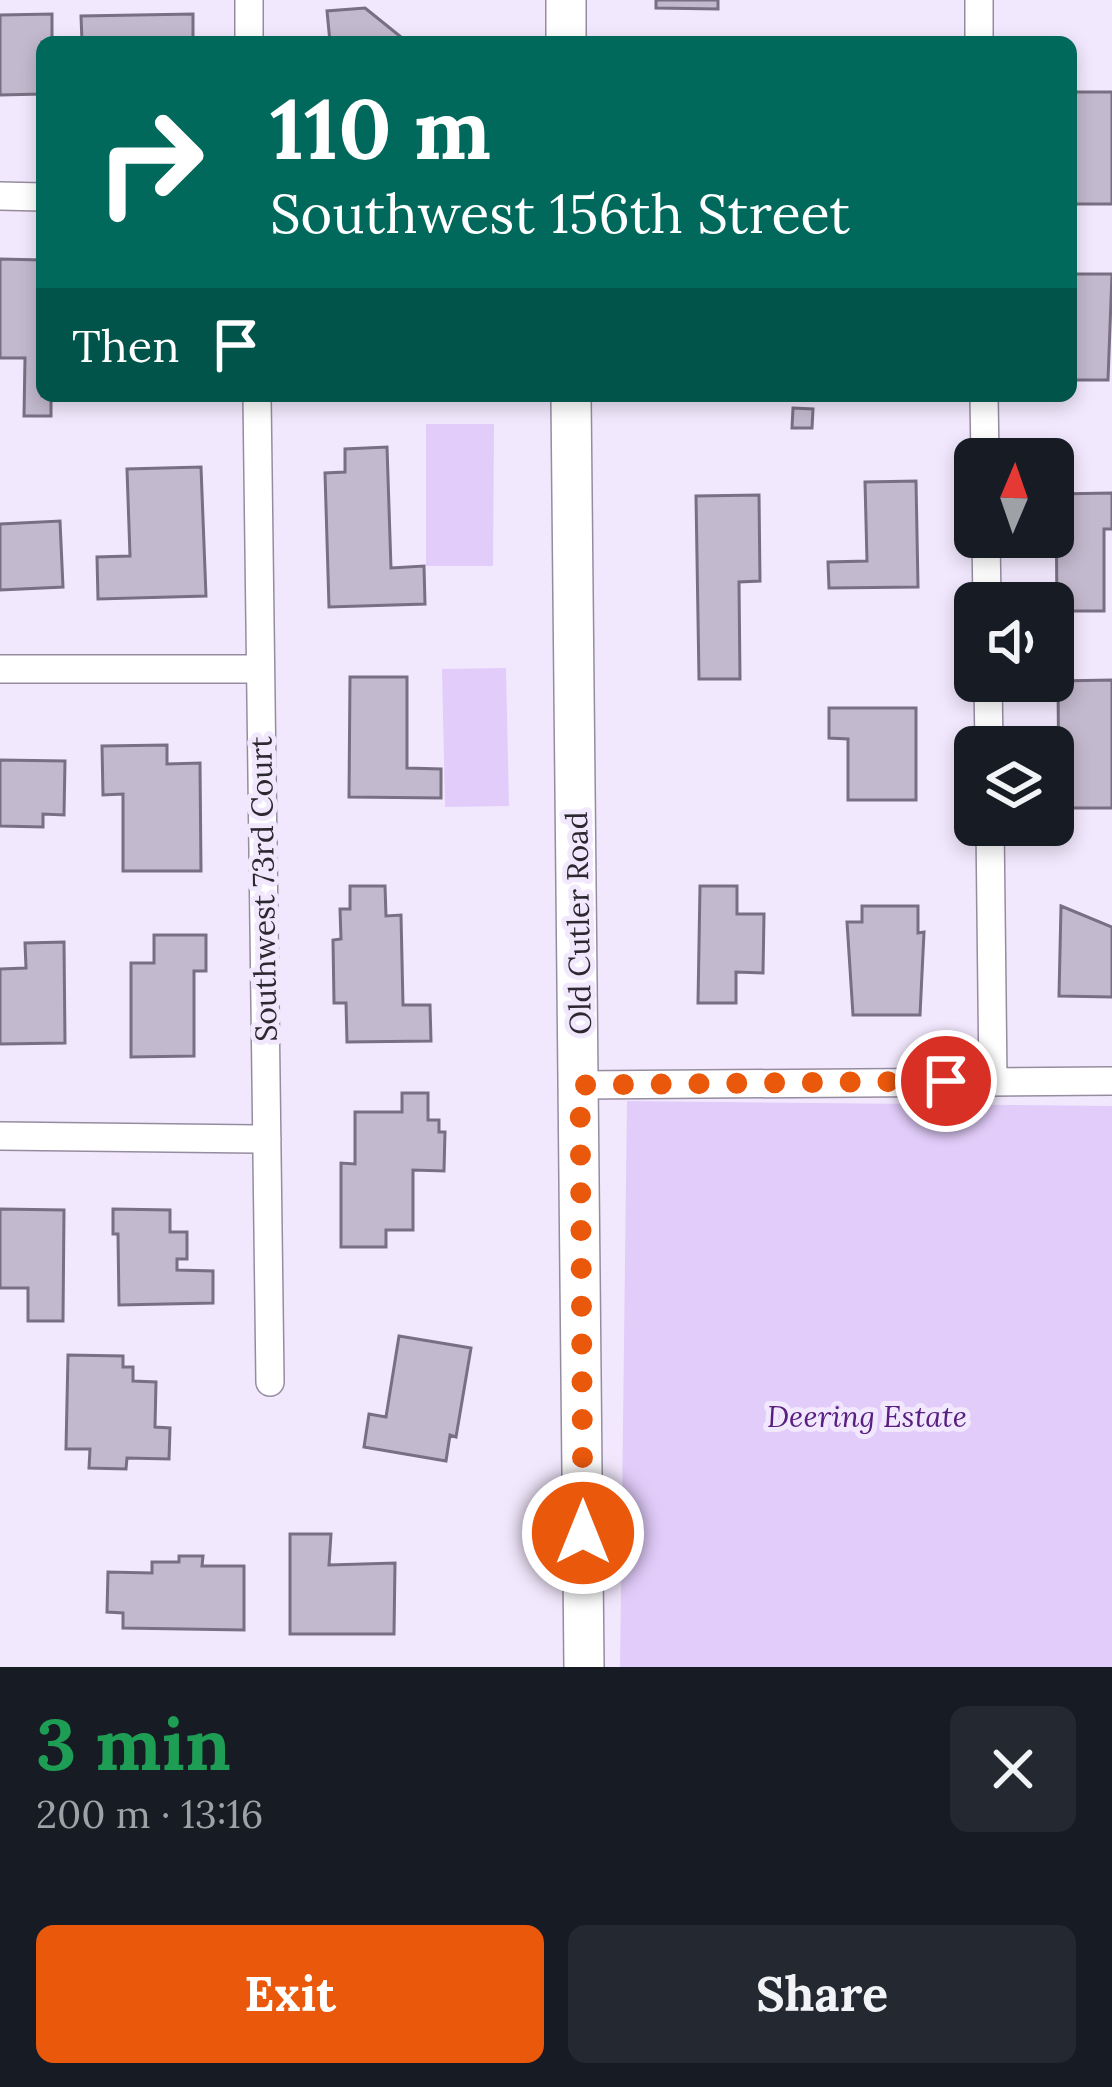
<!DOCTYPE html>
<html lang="en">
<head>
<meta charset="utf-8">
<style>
  body { margin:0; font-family:Lora,serif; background:#242831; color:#f1f3f6; height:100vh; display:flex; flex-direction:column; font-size:45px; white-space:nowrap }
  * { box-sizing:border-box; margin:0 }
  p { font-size:39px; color:#9ea1a6 }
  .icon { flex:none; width:66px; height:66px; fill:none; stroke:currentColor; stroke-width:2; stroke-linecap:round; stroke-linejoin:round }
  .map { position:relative; height:1667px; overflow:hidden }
  .drawer { display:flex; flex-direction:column; background:#171b24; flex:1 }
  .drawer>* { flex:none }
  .hud { position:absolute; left:36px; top:36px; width:1041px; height:366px; border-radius:18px; box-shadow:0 6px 18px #0003; background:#00695c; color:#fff; overflow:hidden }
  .needle { width:78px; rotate:2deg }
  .fabs { position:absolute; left:954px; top:438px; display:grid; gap:24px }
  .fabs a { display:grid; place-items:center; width:120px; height:120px; border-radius:18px; background:#171b24; box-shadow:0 6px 18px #0003; font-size:60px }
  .pin { position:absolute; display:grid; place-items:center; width:102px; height:102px; color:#fff; margin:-51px; border:6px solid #fff; border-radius:50%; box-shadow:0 3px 12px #0007 }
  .me { position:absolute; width:132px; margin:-66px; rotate:0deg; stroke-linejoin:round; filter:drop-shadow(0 0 9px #0008) }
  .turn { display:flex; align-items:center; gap:42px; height:252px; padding:0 36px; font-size:54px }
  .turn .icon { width:156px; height:156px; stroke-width:2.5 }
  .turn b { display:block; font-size:84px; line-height:102px }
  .then { display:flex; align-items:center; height:114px; padding:0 36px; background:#0003; gap:24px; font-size:45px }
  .round { display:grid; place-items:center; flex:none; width:126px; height:126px; border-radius:18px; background:#242831 }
  .head { display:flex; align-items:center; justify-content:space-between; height:204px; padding:0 36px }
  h1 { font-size:72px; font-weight:800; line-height:90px; color:#1e9e55 }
  .primary-button { display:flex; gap:24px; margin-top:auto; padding:24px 36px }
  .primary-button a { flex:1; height:138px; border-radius:18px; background:#ea580c; color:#fff; font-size:48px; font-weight:800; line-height:138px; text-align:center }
  .primary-button a+a { background:#242831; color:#f1f3f6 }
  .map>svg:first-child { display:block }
  .green { fill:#e2ccfa }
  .building { fill:#c3b9ce; stroke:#786f82; stroke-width:3 }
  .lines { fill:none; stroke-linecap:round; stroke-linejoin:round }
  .minor-casing { stroke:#968ca0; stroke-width:30 }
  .secondary-casing { stroke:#968ca0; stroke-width:42 }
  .minor { stroke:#fff; stroke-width:27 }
  .secondary { stroke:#fff; stroke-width:39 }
  .route { stroke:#ea580c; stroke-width:21; stroke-dasharray:0 37.8 }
  .labels { text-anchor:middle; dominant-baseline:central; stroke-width:10; stroke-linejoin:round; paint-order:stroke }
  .street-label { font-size:30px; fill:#2c2830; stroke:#f2e8fd }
  .park-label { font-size:30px; font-style:italic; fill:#581e82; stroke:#f2e8fd }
</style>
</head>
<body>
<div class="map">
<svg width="1112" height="1667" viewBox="0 0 1112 1667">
  <rect width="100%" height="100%" fill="#f2e8fd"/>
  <!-- green -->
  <path class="green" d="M426,424H494L493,566H426Z
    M506,668L509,806L445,807L442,669Z
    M627,1101L1112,1106V1667H620Z"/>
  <!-- building -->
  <path class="building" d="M656,0H718V9L656,8Z
    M365,8L401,37V42H330L327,11Z
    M52,14V42H42V94L0,95V15Z
    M193,14V42H82L81,16Z
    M1071,92H1112V204H1071Z
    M0,259L42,260V396H51V416H24L25,358H0Z
    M1071,274H1112L1108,380H1071Z
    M793,408L813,409L812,428H792Z
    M387,447L391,568L424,566L425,604L329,607L325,473L345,472V449Z
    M201,467L206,596L98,599L97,557L130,556L127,469Z
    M916,481L918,587L829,588L828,562L867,561L865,482Z
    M1112,493V529H1104V611H1057L1056,494Z
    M759,495L760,581L739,582L740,679H699L696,496Z
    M60,521L63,587L0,590V524Z
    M350,677H407V768L441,769V798L349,797Z
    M1112,680V808H1059L1058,681Z
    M829,708H916V800H848V739L829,738Z
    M167,745V764L200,763L201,871H123V794L103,795L102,746Z
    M0,760L65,761L64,815L43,814V827L0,826Z
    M350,886H385L386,916L401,915L403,1005H430L431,1041L347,1042L346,1003H334L333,940L341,939L340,909H350Z
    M700,886H737V914H764L763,973L736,972V1003H698Z
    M862,906H918V933L924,932L920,1015H853L847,922H862Z
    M1061,906L1112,927V997L1059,996Z
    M154,935H206V971H194V1056L131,1057V963H154Z
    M64,942L65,1043L0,1044V969L26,968L25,943Z
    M402,1093H428V1120H439V1132H445L444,1171L413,1170V1230H386V1247H341V1163L355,1164V1112H402Z
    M0,1209L64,1210L63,1321H28V1288H0Z
    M113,1209L170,1210V1232H187V1259H177V1270L213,1271V1303L119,1305L118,1234H113Z
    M399,1336L471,1348L456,1437L450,1435L446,1461L364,1447L369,1414L386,1417Z
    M68,1355L123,1356V1367H133V1381L156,1382L155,1427L170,1428L169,1459L127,1458L126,1469L89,1468L90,1449H66Z
    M290,1534H331L329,1565L395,1563L394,1634H290Z
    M179,1556H203L202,1566H244V1630L123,1628V1613L107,1612L108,1572L152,1573V1562H179Z"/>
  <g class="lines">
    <!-- minor casing -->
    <g class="minor-casing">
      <path id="minor" d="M249,0V42
        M979,0V42
        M0,196L42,197
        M257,396L270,1382
        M984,396L985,459
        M986,537L987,603
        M0,669H260
        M988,681L989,747
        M990,825L993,1081
        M580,1085L1112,1081
        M0,1136L267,1139"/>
    </g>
    <!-- secondary casing -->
    <g class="secondary-casing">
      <path id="secondary" d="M566,0V42
        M571,396L584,1667"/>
    </g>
    <!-- minor -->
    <use href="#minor" class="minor"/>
    <!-- secondary -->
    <use href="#secondary" class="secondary"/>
  </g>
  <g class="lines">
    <!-- route -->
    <path class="route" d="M583,1533L580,1085L946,1081"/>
  </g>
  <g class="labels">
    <!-- street labels -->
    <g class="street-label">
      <text transform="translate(263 889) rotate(-91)">Southwest 73rd Court</text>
      <text transform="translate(578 923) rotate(-91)">Old Cutler Road</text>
    </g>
    <!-- park labels -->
    <g class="park-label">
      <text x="867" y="1416">Deering Estate</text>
    </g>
  </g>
</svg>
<div class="fabs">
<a><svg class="needle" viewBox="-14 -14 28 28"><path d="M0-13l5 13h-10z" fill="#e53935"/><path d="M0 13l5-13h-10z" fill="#9ea1a6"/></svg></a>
<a><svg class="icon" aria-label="sound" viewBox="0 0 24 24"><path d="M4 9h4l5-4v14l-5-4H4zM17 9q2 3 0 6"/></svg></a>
<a><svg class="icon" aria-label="layers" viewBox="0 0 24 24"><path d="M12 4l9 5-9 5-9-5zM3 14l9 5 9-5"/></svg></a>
</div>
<div class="pin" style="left:946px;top:1081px;background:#d93025"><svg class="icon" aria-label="arrive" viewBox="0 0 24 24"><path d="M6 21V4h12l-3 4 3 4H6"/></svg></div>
<svg class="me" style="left:583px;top:1533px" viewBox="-20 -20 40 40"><circle r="17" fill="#ea580c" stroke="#fff" stroke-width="3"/><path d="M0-11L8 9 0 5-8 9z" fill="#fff"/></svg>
<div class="hud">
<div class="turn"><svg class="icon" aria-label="right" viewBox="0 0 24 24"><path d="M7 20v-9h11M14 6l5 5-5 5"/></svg><div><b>110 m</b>Southwest 156th Street</div></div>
<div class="then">Then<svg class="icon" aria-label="arrive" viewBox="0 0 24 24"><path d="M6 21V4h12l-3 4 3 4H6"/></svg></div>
</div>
</div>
<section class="drawer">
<div class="head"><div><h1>3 min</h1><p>200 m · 13:16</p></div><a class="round"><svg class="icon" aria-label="close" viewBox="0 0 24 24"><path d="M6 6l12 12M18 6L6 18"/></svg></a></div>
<div class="primary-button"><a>Exit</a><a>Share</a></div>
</section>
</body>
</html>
